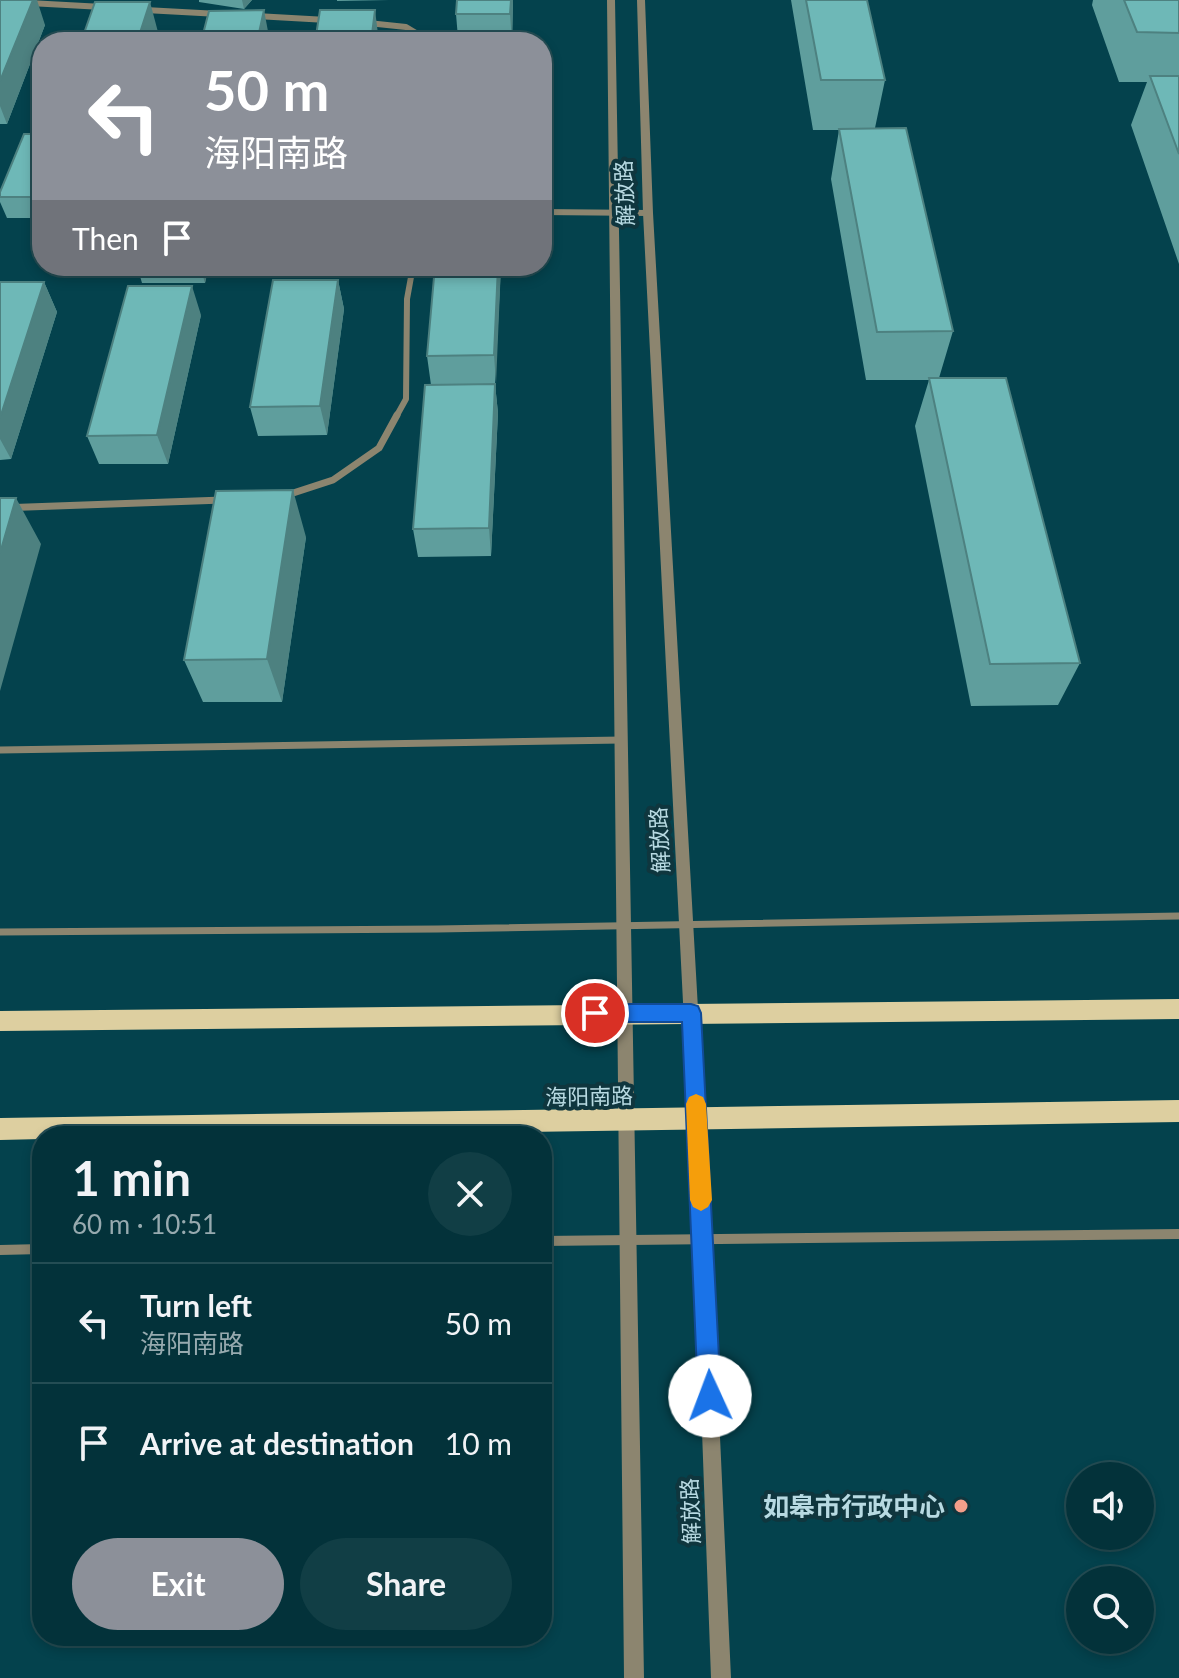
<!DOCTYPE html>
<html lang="en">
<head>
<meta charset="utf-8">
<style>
  body { margin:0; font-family:Lato,"Noto Sans SC",sans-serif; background:#113e45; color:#f1f3f6; height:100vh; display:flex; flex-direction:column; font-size:30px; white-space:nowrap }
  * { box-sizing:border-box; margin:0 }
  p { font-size:26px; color:#97aaaf }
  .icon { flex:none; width:44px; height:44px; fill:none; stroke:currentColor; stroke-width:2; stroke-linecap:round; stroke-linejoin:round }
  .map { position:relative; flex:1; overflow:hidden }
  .side { position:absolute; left:32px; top:1126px; width:520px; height:520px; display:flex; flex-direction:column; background:#03323a; border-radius:32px; box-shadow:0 4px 12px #0003,0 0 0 2px #244d54 }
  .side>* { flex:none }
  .banner { position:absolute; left:32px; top:32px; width:520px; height:244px; border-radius:32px; box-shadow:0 4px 12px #0003,0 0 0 2px #244d54; background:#8c9099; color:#fff; overflow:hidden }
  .fabs { position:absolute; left:1066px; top:1462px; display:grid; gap:16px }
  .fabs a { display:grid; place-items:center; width:88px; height:88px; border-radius:50%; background:#03323a; box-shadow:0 4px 12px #0003,0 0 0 2px #244d54; font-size:40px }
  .pin { position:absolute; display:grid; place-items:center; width:68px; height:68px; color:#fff; margin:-34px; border:4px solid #fff; border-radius:50%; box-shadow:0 2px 8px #0007 }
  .me { position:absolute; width:88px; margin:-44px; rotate:358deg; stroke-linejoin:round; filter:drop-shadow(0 0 6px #0008) }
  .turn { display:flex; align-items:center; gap:28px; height:168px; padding:0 40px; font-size:36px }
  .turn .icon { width:104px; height:104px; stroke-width:2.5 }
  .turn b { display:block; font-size:56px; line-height:68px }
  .then { display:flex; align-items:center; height:76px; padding:0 40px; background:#0003; gap:16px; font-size:30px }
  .round { display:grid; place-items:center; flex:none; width:84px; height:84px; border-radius:42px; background:#113e45 }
  .overview { display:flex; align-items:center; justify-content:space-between; height:136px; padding:0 40px }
  h1 { font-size:48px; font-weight:700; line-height:60px }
  .action { display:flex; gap:16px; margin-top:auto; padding:16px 40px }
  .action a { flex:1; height:92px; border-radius:48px; background:#8c9099; color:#fff; font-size:32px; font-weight:700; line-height:92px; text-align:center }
  .action a+a { background:#113e45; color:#f1f3f6 }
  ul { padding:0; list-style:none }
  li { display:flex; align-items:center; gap:24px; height:120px; padding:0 40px; border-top:2px solid #244d54 }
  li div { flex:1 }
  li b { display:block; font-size:30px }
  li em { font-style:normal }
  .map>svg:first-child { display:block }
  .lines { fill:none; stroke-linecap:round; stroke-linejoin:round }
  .minor-far2 { stroke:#8c856f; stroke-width:6 }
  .minor-far1 { stroke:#8c856f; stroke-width:7 }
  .minor { stroke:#8c856f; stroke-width:10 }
  .tertiary { fill:#8c856f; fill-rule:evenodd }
  .primary { fill:#ddcfa0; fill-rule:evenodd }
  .wall { fill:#5f9e9d }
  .shaded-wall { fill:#4d8180 }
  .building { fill:#6eb8b7; stroke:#4d8180; stroke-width:2 }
  .route { fill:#1a73e8; stroke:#114b97; stroke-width:2 }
  .slow { fill:#f59e0b }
  .poi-dot { fill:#f49e8a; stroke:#0f363e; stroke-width:3 }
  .labels { text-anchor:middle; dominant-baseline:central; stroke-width:8; stroke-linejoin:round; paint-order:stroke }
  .street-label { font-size:22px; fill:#b8dae2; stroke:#0f363e }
  .near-poi-label { font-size:26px; font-weight:bold; fill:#b8dae2; stroke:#0f363e; text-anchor:end }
</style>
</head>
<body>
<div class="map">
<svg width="1179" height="1678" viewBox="0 0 1179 1678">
  <rect width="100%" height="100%" fill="#04424d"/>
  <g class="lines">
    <!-- minor-far2 -->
    <path class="minor-far2" d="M29,3L103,7
      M145,10L219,14
      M256,16L327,20
      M368,23L406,27L431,42
      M542,212L648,213
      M396,417L406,399L407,299L413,266"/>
    <!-- minor-far1 -->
    <path class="minor-far1" d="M284,496L333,480L379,448L397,415
      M0,508L223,500
      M0,750L622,740
      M0,932L437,929L1179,916"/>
    <!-- minor -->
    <path class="minor" d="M542,1241L1179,1234
      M0,1250L42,1249"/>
    <!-- tertiary -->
    <path class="tertiary" d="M607,0H615L644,1678H624Z
      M637,0H645L653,213L711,1239L731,1678H711L695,1239L643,213Z"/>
    <!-- primary -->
    <path class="primary" d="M1179,999V1019L0,1031V1011Z
      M1179,1100V1122L268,1136H42V1139L0,1140V1118Z"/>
  </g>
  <!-- wall -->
  <path class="wall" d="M0,0L45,25L7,124H0Z
    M199,0H252L244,9L199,2Z
    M337,0H389L337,1Z
    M513,0L512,42H457L458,38L456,14Z
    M791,0H867L885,80L875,128L953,331L939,378L1080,663L1058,705L971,706L915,426L929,380H866L831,179L839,130H813Z
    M1093,0H1179V264L1131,125L1147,82H1119L1092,5Z
    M42,134V218H7L0,202V192Z
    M137,266H209L205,283H142Z
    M281,266H345L344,274L283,275Z
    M501,266L495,384L498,413L491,556L418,557L413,529L431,385L427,356Z
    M338,280L344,309L327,435L258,436L250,407Z
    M0,282H44L57,312L11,459L0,460Z
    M201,315L168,464H99L87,436Z
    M306,537L282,702H203L184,660Z"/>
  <!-- shaded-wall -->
  <path class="shaded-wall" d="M33,0H37L45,25L7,124L0,106V81Z
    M242,0H252L244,9Z
    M511,0H513L512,42L510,14Z
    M150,2L158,32L155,42H137Z
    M264,10L270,42H257Z
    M375,10L379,42H371Z
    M200,266H209L205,283Z
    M498,266H501L496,384L494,355Z
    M338,280L344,309L327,435L320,406Z
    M44,282L57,312L11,459L0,439V418Z
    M192,286L201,315L168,464L157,435Z
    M495,384L498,413L491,556L489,528Z
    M293,490L306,537L282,702L267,659Z
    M16,498L41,544L0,691V553Z"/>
  <!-- building -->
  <path class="building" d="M0,0H33L0,81Z
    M457,0H511L510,14H456Z
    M806,0H867L885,80H821Z
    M1124,0H1179V33L1137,32Z
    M95,2H150L137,42H81Z
    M264,10L257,42H201L209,11Z
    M320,10H375L371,42H315Z
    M457,38H511V42H457Z
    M1150,76H1179V154Z
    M906,128L953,331L877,332L839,129Z
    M24,134H42V197H0V192Z
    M435,266H498L494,355L427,356Z
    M273,280H338L320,406L250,407Z
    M0,282H44L0,418Z
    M128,286H192L157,435L87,436Z
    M929,378H1006L1080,663L990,664Z
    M495,384L489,528L413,529L425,385Z
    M293,490L267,659L184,660L216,491Z
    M0,498H16L0,553Z"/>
  <!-- route -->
  <path class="route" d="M595,1004H691L698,1006L701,1013L721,1396L718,1404L710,1407L702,1404L698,1396L682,1022H595L588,1019L585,1013L588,1006Z"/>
  <!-- slow -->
  <path class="slow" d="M696,1094L703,1097L706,1104L712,1200L708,1207L701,1211L693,1207L690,1200L686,1104L689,1097Z"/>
  <!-- markers -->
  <circle class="poi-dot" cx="961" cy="1506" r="8"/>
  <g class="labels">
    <!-- street labels -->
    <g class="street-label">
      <text transform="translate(624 193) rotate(-92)">解放路</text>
      <text transform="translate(659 840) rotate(-93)">解放路</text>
      <text transform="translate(589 1096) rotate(-1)">海阳南路</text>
      <text transform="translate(690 1511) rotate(-92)">解放路</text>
    </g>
    <!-- near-poi labels -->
    <g class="near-poi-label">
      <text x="945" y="1506">如皋市行政中心</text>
    </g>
  </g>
</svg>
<div class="fabs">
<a><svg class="icon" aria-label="sound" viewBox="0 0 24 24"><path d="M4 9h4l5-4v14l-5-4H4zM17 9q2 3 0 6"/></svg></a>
<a><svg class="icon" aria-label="search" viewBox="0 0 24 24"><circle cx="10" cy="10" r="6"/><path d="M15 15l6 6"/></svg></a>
</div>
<div class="pin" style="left:595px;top:1013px;background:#d93025"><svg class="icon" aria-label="arrive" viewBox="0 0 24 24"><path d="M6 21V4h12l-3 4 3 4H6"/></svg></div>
<svg class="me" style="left:710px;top:1396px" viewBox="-20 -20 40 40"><circle r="19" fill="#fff"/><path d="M0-13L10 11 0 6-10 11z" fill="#1a73e8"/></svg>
<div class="banner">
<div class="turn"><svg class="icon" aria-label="left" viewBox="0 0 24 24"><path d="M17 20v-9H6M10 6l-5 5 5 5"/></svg><div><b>50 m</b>海阳南路</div></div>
<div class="then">Then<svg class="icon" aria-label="arrive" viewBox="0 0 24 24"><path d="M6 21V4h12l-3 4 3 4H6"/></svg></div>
</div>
<section class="side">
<div class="overview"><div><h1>1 min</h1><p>60 m · 10:51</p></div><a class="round"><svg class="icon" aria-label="close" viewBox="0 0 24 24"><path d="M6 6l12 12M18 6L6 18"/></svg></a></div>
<ul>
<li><svg class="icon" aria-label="left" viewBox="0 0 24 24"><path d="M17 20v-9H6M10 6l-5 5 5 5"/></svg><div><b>Turn left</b><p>海阳南路</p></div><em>50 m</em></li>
<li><svg class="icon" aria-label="arrive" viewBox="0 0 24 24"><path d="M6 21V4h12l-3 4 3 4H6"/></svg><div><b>Arrive at destination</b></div><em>10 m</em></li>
</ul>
<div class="action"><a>Exit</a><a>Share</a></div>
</section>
</div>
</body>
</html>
